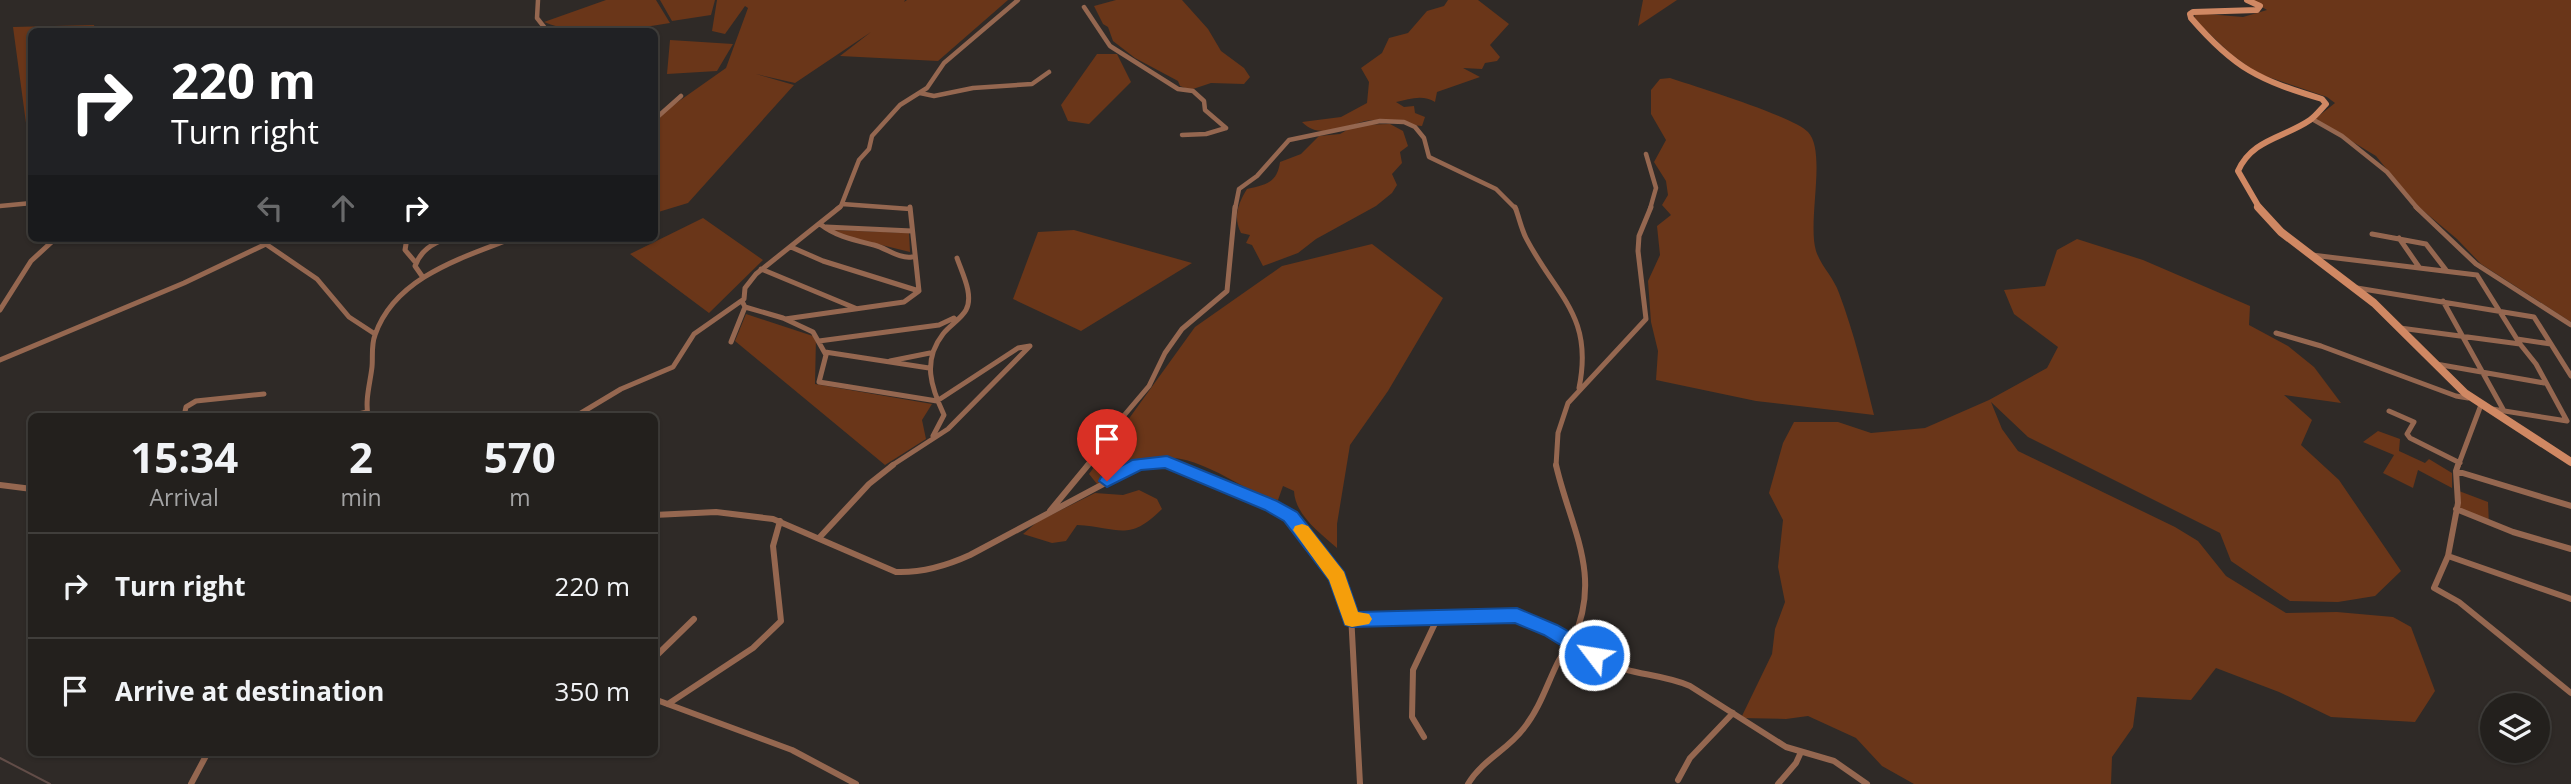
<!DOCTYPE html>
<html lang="en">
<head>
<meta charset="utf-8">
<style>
  body { margin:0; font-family:"Open Sans",sans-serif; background:#2f2d2a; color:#f1f3f6; height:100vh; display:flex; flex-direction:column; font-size:26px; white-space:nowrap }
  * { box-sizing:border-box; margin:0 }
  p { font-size:23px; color:#a3a3a4 }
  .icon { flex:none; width:38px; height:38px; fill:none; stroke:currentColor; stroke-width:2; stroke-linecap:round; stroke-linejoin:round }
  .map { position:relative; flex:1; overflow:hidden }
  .details { position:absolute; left:28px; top:413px; width:630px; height:343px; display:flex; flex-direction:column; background:#23201d; border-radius:10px; box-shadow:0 2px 5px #0004,0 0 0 2px #403e3b }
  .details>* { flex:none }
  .banner { position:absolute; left:28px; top:28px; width:630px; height:214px; border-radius:10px; box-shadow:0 2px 5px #0004,0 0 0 2px #403e3b; background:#202124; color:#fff; overflow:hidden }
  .fabs { position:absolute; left:2480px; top:693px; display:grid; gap:14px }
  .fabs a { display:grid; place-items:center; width:70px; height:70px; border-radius:50%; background:#23201d; box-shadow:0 2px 5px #0004,0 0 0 2px #403e3b; font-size:35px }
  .pin { position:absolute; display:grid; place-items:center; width:60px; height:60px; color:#fff; margin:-72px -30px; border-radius:50% 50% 50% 0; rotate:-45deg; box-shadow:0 0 7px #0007 }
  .pin .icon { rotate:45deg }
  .me { position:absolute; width:77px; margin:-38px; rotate:301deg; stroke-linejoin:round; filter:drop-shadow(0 0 5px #0008) }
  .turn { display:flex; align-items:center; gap:24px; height:147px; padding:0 28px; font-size:32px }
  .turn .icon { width:91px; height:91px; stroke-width:2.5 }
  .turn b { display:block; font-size:49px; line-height:60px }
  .lanes { display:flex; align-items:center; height:66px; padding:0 28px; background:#0003; justify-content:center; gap:35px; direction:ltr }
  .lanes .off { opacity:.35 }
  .eta { display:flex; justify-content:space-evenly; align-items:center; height:119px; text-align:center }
  .eta b { font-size:42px; font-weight:700; line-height:49px }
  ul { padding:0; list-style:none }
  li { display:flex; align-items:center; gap:21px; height:105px; padding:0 28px; border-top:2px solid #403e3b }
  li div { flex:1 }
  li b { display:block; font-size:26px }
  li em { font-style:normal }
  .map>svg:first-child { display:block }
  .green { fill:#6a3619 }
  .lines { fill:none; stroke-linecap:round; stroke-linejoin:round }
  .stream { stroke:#624d48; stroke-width:2 }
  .street-far2 { stroke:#956750; stroke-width:4.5 }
  .street-far1 { stroke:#956750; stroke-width:5 }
  .street { stroke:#956750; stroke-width:6 }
  .secondary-far1 { stroke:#d08863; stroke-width:6 }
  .secondary { stroke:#d08863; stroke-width:8 }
  .route { fill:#1a73e8; stroke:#114b97; stroke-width:2 }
  .slow { fill:#f59e0b }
</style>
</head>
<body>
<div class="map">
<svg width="2571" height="784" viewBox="0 0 2571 784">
  <rect width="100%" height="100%" fill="#2f2a27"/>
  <!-- green -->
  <path class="green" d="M606,0H656L670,23C626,30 586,39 544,22Z
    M660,0H715L711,15L672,21Z
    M717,0H905L904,2L907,0H1008L938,61L840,56L871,32L795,83L756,74L794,85L688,203L655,213V118L726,68L748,8L745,6L725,34L712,31Z
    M1116,0H1182L1208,29L1221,51L1244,68L1250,77L1244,84L1211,83L1190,90L1180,86L1178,81L1135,58L1113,41L1108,27L1103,24L1094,6Z
    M1448,0H1478L1509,24L1490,45L1500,57L1497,61L1485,63L1482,69L1463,68L1480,77L1437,92L1435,102C1423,94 1409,99 1396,102L1404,107L1414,106L1415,113L1425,117L1422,126C1399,124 1377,114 1353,125L1390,124L1403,131L1408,146L1400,152L1402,163L1392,174L1397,185L1392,193L1376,206L1316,239L1298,253L1263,266L1252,245L1246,243L1250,235L1241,233C1233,218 1238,203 1247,189C1267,184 1277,183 1280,162L1301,154L1319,136L1340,134L1352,127C1334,129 1316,137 1302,122L1341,117L1367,103L1369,82L1361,68L1382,53L1389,38L1408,33L1427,11L1444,6Z
    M1643,0H1677L1638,26Z
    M2250,0H2571V322L2481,264L2457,239L2414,203L2376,156L2315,119L2335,103L2327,97L2257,73L2231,54L2194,19L2195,13L2243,17L2267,10Z
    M94,25L95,31L32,32L31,119L26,123L13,27Z
    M670,40L733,44L717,71L667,74Z
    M1097,54H1117L1131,82L1089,124L1068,121L1061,105Z
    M1670,78C1694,86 1795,117 1808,132C1827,152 1807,221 1816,251C1821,266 1834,278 1839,293C1854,333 1864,374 1874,415L1756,401L1656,380L1658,351L1651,322L1648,281L1660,255L1657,226L1671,215L1662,205L1668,195L1666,181L1654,162L1666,140L1651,114V90L1660,79Z
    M703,218L763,260L709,313L630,254Z
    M834,230L909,233L910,252L845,236Z
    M1074,230L1192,263L1081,331L1013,299L1038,232Z
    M2077,239L2143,260L2250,306L2249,325L2288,346L2314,367L2341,403L2284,395L2312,420L2301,445L2339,480L2401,571L2375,596L2338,602L2290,601L2231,561L2220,533L2028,437L1991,402L2002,429L2018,451L2175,527L2198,541L2226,576L2286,613L2337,612L2393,617L2411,627L2435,691L2415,722L2331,717L2279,692L2216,668L2191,700L2137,697L2133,727L2112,757L2111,784H1914L1882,766L1856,738L1808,716L1786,719L1741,718L1772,654L1775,629L1785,602L1778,567L1783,520L1769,493L1783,443L1794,422H1838L1871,433L1925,428L1989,400L2047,368L2058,347L2014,314L2004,290L2045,286L2057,250Z
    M1372,244L1443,298L1388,391L1350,445L1337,524V548C1320,533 1295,515 1294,491L1283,486L1278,500C1259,496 1245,487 1228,478C1172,448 1151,452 1097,484L1089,474L1195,327L1282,266Z
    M746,314L816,337L815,384L932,404L922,420L926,439L885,465L735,341Z
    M2378,431L2400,439L2399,451L2425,463L2429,459L2452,473V488L2418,470L2413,488L2383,473L2394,455L2363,442Z
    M1139,490L1157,499L1162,509C1128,543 1119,527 1077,525L1066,541L1052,543L1023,534L1037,522L1095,493L1123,495Z
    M2459,491L2488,502L2489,525L2460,512Z"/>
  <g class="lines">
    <!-- stream -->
    <path class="stream" d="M0,758L50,784"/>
    <!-- street-far2 -->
    <path class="street-far2" d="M538,0L537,18L548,32
      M1084,7L1110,46L1178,89L1193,91L1204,101L1205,110L1226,128
      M920,93L934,96L973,88L1032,84L1049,72
      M2312,119L2342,136L2387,172L2418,209
      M654,120L681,96
      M1182,135L1206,134L1226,128
      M1646,154L1656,188L1650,209
      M842,204L910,209
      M0,206L32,203
      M837,209L841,206L859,160L869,149L872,136L900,105L927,88L944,63L1018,0
      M1235,209L1239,189L1257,176L1289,140L1380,121L1404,122L1415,127L1424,138L1429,157L1496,189L1516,209"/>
    <!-- street-far1 -->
    <path class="street-far1" d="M1515,207C1519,217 1521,228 1526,238C1556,296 1594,315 1579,388
      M2416,207L2476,264L2571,325
      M820,224C837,237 854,240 874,245C886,248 899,259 912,257
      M826,227L912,231
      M2372,234L2426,244L2446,270
      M257,238L317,279L349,317L375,334
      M407,238L405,250L416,263
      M2399,238L2419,267
      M791,247L823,261L919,291
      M2312,255L2477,275L2520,344L2536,364L2567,421L2492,409
      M761,269L855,308
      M422,276L415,266C421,250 432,244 447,238
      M2357,288L2534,317L2571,376
      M742,301L745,307L783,318L813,332L826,355L819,382L937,401L1018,348L1030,346L948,429L891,466
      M2443,301L2504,411
      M0,310L31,261L56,238
      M785,319L904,302L919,291L910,207
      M2400,328L2520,344
      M2276,333L2321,346L2456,396L2468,398
      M2517,339L2551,344
      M819,341L939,325L954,318
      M731,342L745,307
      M825,352L929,368
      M0,360L184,283L266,244
      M890,361L930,353
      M2436,364L2544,383
      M2389,411L2414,422L2407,434L2410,438L2460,463
      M184,416L186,407L196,401L264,394
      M350,416L367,412
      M368,416C365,399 370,384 372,367C373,357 371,345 375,335C395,277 462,258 513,238
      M576,416L621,389L673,367L694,334L744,299L745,288L756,274L840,207
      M933,436L944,415C931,387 922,361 943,334C949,326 961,319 966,310C974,295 962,273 957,258
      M1087,466L1110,432L1149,386L1165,353L1182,329L1227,291L1235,207
      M1136,466C1148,460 1169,461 1181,466
      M1556,466L1558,433L1568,403L1646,319L1638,251L1639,236L1651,207
      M2458,466L2481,405"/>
    <!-- street -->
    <path class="street" d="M1177,465L1271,505L1291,517L1338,577L1351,614L1360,784
      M2458,465L2456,471L2458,503L2448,556L2571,599
      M2456,471L2571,506
      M0,485L32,489
      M2456,509L2513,532L2571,549
      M1050,511L1088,465
      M654,515L716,512L773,519L896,572C923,573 946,566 970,555L1139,465
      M819,538L869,484L893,465
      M2448,556L2434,588L2459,602L2571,693
      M1352,619L1502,615C1542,620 1570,646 1606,663C1632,675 1663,674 1690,686L1786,747L1834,761L1867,784
      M654,658L694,619
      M654,699L792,750L856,784
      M668,704L753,648L781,621L773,546L780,521
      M1424,737L1412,717L1413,670L1438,617
      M1678,780L1690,758L1733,713
      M191,784L208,752
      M1468,784C1482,760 1508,750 1524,728C1540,708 1547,684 1558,662C1562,654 1569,648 1573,640C1603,574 1570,527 1556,465
      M1778,784L1796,763L1801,752"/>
    <!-- secondary-far1 -->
    <path class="secondary-far1" d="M2247,0L2260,6L2257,10L2193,12L2190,14L2191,18C2235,69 2259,80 2322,99L2326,104C2321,109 2316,116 2310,120C2284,138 2252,139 2238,171L2260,209"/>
    <!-- secondary -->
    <path class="secondary" d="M2258,207L2281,232L2374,303L2465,393L2571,462"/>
  </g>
  <!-- route -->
  <path class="route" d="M1167,456L1277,501L1297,512L1344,572L1358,612L1517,608L1557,625L1601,650L1603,655L1601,661L1594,663L1587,661L1544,635L1515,623L1352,627L1345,625L1329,580L1284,521L1265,510L1165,468L1141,470L1107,487L1099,481L1101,477L1132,460Z"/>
  <!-- slow -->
  <path class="slow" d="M1302,524L1308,526L1344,572L1358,612L1369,614L1372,619L1369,624L1352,627L1345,625L1329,580L1293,530L1295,526Z"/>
</svg>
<div class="fabs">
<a><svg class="icon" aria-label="layers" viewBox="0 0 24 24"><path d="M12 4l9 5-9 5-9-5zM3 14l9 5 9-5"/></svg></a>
</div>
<div class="pin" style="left:1107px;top:481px;background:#d93025"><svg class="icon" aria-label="arrive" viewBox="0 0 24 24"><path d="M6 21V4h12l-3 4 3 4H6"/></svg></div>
<svg class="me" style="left:1594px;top:655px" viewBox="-20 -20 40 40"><circle r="17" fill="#1a73e8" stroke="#fff" stroke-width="3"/><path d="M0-11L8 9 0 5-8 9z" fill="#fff"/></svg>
<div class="banner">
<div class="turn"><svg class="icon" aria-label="right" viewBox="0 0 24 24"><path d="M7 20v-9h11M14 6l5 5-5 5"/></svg><div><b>220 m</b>Turn right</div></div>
<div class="lanes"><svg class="icon off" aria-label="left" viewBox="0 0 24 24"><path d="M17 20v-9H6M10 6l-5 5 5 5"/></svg><svg class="icon off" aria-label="ahead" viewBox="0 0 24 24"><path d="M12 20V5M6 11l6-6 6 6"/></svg><svg class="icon" aria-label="right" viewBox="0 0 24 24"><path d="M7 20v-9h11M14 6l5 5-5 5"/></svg></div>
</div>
<section class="details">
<div class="eta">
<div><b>15:34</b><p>Arrival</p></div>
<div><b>2</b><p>min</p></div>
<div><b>570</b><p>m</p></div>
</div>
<ul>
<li><svg class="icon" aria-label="right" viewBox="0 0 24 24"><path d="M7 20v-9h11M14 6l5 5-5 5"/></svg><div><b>Turn right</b></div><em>220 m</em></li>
<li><svg class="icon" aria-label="arrive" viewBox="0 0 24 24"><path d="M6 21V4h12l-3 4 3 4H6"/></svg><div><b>Arrive at destination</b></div><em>350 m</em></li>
</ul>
</section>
</div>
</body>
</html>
